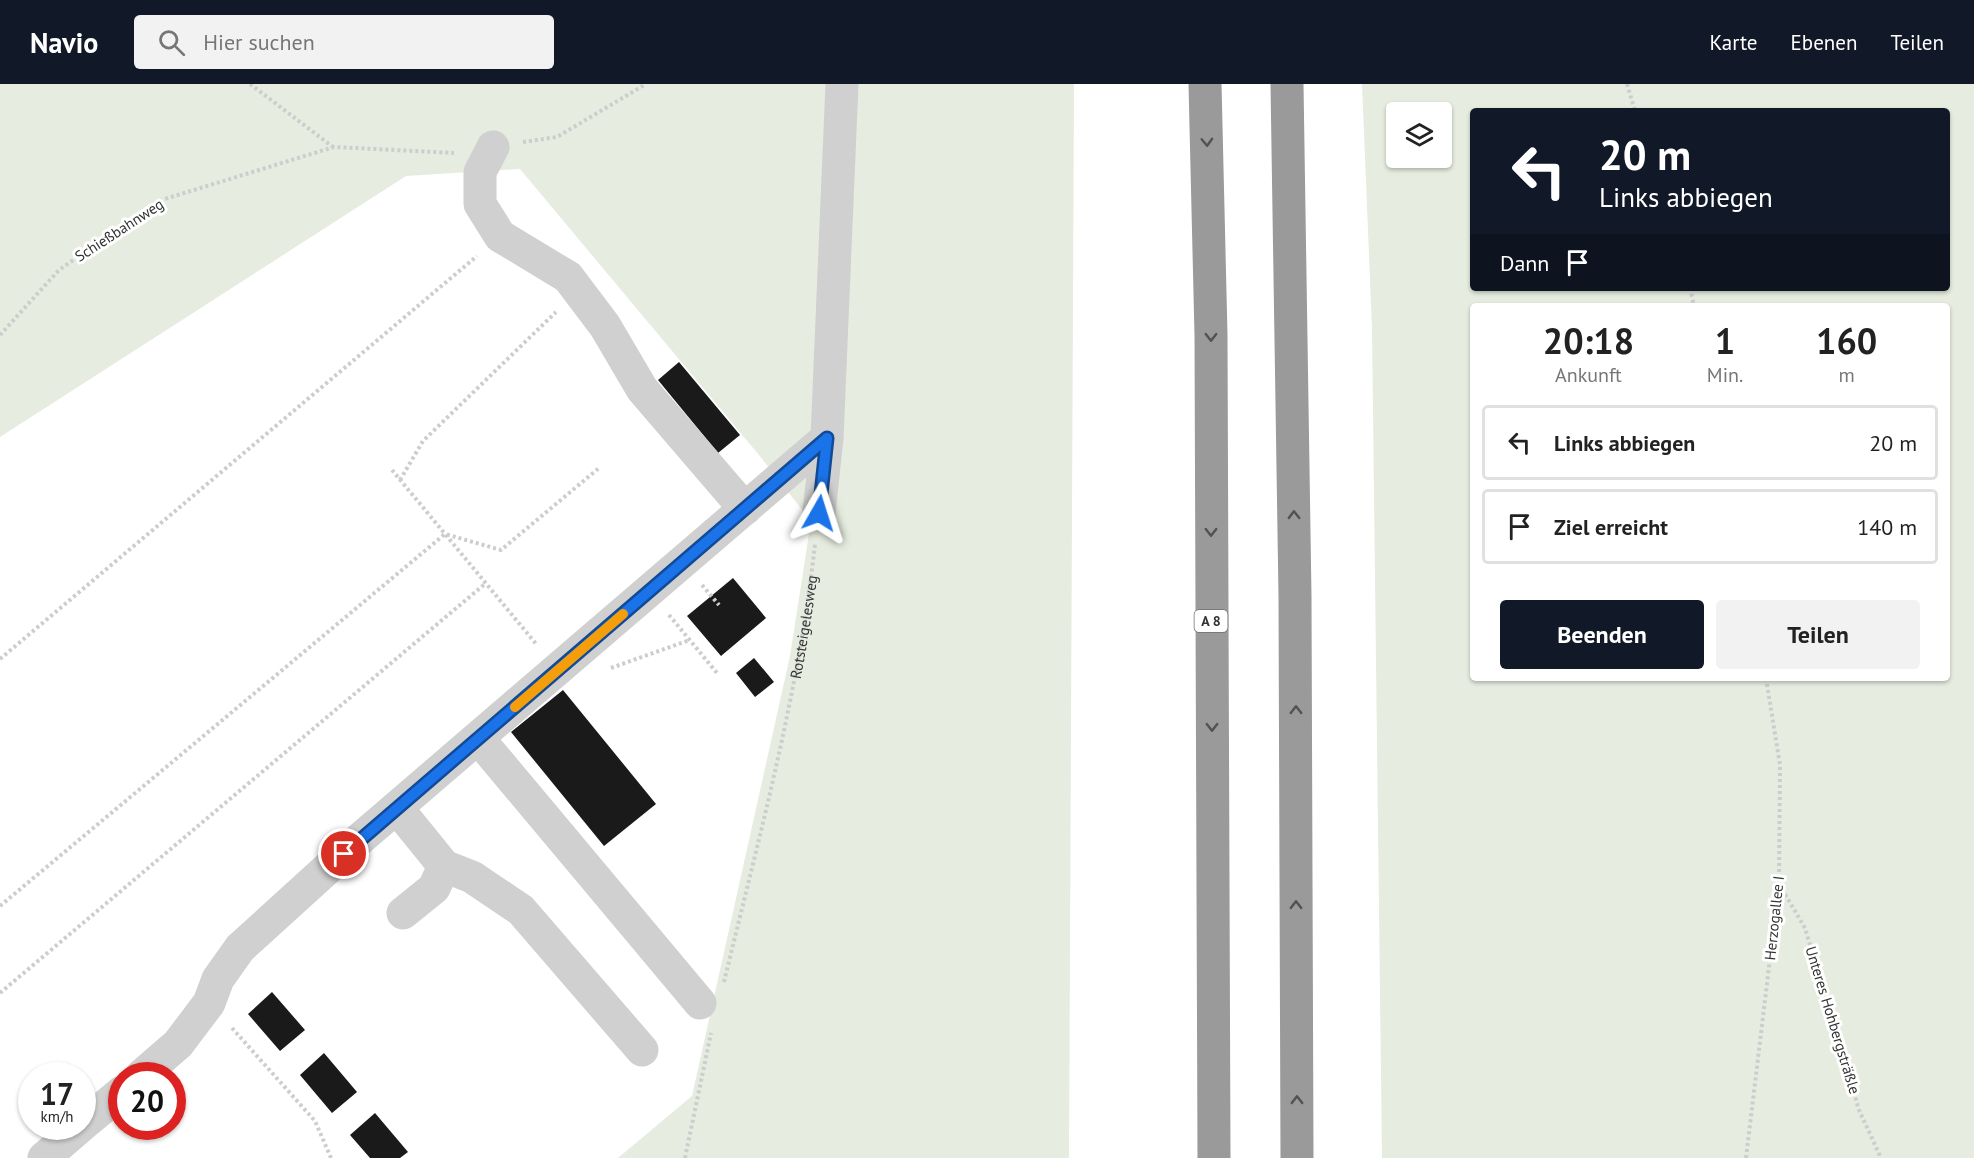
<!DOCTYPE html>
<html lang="de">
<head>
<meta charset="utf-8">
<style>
  body { margin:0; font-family:"PT Sans",sans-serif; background:#f2f2f2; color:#222; height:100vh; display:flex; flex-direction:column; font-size:22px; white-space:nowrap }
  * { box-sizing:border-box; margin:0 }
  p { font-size:20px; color:#767676 }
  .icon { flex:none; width:33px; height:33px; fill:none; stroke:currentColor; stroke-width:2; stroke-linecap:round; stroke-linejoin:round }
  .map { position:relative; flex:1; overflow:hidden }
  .details { position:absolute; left:1470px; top:219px; width:480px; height:378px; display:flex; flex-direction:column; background:#fff; border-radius:6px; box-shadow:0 2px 4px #0004 }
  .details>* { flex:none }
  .guide { position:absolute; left:1470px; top:24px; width:480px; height:183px; border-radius:6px; box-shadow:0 2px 4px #0004; background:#111827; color:#fff; overflow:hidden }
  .fabs { position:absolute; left:1386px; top:18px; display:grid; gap:12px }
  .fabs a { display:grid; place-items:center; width:66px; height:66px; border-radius:6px; background:#fff; box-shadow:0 2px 4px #0004; font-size:30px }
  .speed { position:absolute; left:18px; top:978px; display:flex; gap:12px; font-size:30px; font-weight:700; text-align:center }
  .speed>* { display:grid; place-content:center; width:78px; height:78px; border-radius:50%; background:#fff; box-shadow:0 2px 4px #0004; line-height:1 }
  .speed small { font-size:15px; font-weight:400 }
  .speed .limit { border:9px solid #d22; background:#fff; color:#111 }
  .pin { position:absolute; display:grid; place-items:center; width:51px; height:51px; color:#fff; margin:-26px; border:3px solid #fff; border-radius:50%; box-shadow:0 2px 6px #0007 }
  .me { position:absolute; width:66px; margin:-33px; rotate:6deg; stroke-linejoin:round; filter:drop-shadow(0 0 4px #0008) }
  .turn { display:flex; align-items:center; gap:21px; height:126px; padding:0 30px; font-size:27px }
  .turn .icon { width:78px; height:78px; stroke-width:2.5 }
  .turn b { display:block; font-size:42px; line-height:51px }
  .then { display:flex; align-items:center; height:57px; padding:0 30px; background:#0003; gap:12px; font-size:22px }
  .eta { display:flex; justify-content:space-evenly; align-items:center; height:102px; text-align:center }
  .eta b { font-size:36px; font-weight:700; line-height:42px }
  .button { display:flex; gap:12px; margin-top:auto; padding:12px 30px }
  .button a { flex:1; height:69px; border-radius:6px; background:#111827; color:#fff; font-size:24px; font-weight:700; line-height:69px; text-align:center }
  .button a+a { background:#f2f2f2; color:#222 }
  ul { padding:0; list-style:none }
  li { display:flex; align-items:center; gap:18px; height:75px; margin:0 12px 9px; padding:0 18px; border:3px solid #e0e0e0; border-radius:6px }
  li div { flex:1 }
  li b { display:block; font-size:22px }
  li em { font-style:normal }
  header { display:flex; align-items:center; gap:36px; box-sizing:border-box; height:84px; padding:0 30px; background:#111827; color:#fff }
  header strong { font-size:28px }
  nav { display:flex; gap:33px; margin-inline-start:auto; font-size:21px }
  .search { width:420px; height:54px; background:#f2f2f2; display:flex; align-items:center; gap:15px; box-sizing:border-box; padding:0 21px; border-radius:6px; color:#767676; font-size:22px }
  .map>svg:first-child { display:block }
  .green { fill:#e6ecdf; fill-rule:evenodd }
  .building { fill:#1a1a1a }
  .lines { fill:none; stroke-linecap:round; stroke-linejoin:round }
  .path { stroke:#cdcdcd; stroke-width:4; stroke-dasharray:3 3; stroke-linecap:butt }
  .minor { stroke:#d0d0d0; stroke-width:33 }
  .highway { stroke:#9a9a9a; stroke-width:33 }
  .oneway { stroke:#525252 }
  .route-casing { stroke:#114b97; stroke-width:15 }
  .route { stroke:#1a73e8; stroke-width:10 }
  .slow { stroke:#f59e0b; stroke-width:10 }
  .labels { text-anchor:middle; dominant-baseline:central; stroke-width:6; stroke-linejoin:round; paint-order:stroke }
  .shield { fill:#fff; stroke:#707070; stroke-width:1.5 }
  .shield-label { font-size:14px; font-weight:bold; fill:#333 }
  .street-label { font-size:15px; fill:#333; stroke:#fff }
</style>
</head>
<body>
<header>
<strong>Navio</strong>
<div class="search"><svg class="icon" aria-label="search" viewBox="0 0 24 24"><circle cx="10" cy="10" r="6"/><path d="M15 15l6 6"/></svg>Hier suchen</div>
<nav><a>Karte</a><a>Ebenen</a><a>Teilen</a></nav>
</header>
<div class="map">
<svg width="1974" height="1074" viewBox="0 0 1974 1074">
  <rect width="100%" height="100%" fill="#fff"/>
  <!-- green -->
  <path class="green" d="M0,0H1074L1069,1074H618L692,1012L790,572L811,437L759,371L520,85L406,92L0,353Z
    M1362,0H1974V1074H1382L1372,244ZM1473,27H1947V204H1473ZM1396,28H1442V74H1396ZM1473,222H1947V594H1473Z"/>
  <!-- building -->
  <path class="building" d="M679,278L740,351L718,369L658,296Z
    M733,494L766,534L721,572L687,532Z
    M754,574L774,598L755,613L736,589Z
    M563,606L656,720L604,762L511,648Z
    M272,908L305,946L280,967L248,930Z
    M324,969L357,1008L332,1029L300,991Z
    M375,1029L408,1068L400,1074H370L350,1051Z"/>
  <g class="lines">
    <!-- path -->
    <g class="path">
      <path d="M250,0L333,63"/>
      <path d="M1627,0L1635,27"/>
      <path d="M523,58L557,53L646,0"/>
      <path d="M1690,204L1694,222"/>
      <path d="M0,251L59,186L158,117L334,63L454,69"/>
      <path d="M392,386L537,561"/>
      <path d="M400,396L423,357L556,228"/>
      <path d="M702,501L719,521"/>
      <path d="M669,531L717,589"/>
      <path d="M0,575L477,172"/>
      <path d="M611,584L690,556"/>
      <path d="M1779,800L1805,844L1859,1026L1881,1074"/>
      <path d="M0,822L445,450L501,466L599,384"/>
      <path id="s1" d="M724,898C759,753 799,608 815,460"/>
      <path d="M0,909L486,499"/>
      <path d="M232,944L315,1037L331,1074"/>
      <path d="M685,1074L711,949"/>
      <path d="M1746,1074L1779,800L1780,681L1766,594"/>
    </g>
    <!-- minor -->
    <path class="minor" d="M493,63L480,88V120L500,152L568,193L605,242L642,305L745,425
      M819,429L827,354L842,0
      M478,654L700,919
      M397,724L444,782L472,793L521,826L642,966
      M403,829L434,804L444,782
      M141,992L178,960L209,919L218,895L240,864L361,754L827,354
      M82,1041L122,1008
      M44,1074L81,1042"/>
    <!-- highway -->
    <path class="highway" d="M1205,0L1211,251L1214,1074
      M1287,0L1295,512L1297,1074"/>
  </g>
  <!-- one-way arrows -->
  <defs><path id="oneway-chevron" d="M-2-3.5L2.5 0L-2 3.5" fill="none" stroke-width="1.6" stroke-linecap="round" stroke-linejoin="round" transform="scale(1.5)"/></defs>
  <g class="oneway">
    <use href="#oneway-chevron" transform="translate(1207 58) rotate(88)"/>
    <use href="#oneway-chevron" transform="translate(1211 253) rotate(90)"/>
    <use href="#oneway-chevron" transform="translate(1294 431) rotate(-91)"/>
    <use href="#oneway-chevron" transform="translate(1211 448) rotate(90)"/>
    <use href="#oneway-chevron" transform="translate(1296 626) rotate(-90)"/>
    <use href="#oneway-chevron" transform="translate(1212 643) rotate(90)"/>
    <use href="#oneway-chevron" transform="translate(1296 821) rotate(-90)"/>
    <use href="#oneway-chevron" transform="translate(1297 1016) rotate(-90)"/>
  </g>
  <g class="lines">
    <!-- route casing -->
    <g class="route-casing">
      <path id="route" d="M344,770L827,354L819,429"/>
    </g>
    <!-- route -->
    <use href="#route" class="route"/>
    <!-- slow -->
    <path class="slow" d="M515,623L623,530"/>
  </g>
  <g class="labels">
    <!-- shield labels -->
    <rect class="shield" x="1194.5" y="526" width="33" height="22" rx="4.5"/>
    <g class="shield-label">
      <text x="1211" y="537">A 8</text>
    </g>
    <!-- street labels -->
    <g class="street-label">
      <text transform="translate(119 146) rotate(-33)">Schießbahnweg</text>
      <text stroke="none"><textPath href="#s1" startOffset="364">Rotsteigelesweg</textPath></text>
      <text transform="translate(1774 834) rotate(-84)">Herzogallee I</text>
      <text transform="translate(1833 936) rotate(73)">Unteres Hohbergsträßle</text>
    </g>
  </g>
</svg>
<div class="fabs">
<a><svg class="icon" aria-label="layers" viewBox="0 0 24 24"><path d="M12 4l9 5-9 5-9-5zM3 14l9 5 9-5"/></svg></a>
</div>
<div class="speed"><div>17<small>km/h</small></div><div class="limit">20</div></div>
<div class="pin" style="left:344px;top:770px;background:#d93025"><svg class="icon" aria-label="arrive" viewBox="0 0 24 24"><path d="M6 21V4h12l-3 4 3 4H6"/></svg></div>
<svg class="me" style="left:819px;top:429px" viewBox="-20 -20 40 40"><path d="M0-17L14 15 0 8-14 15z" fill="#1a73e8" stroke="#fff" stroke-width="4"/></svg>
<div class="guide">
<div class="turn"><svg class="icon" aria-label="left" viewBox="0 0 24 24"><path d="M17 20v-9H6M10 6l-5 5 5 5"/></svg><div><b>20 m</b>Links abbiegen</div></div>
<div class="then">Dann<svg class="icon" aria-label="arrive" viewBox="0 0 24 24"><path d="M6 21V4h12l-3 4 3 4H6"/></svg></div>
</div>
<section class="details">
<div class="eta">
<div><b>20:18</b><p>Ankunft</p></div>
<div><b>1</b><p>Min.</p></div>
<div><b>160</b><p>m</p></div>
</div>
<ul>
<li><svg class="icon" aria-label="left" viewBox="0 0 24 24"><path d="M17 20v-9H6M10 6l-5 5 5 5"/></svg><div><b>Links abbiegen</b></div><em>20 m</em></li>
<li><svg class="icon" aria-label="arrive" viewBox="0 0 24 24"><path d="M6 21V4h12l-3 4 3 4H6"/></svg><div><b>Ziel erreicht</b></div><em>140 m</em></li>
</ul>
<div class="button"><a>Beenden</a><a>Teilen</a></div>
</section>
</div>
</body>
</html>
